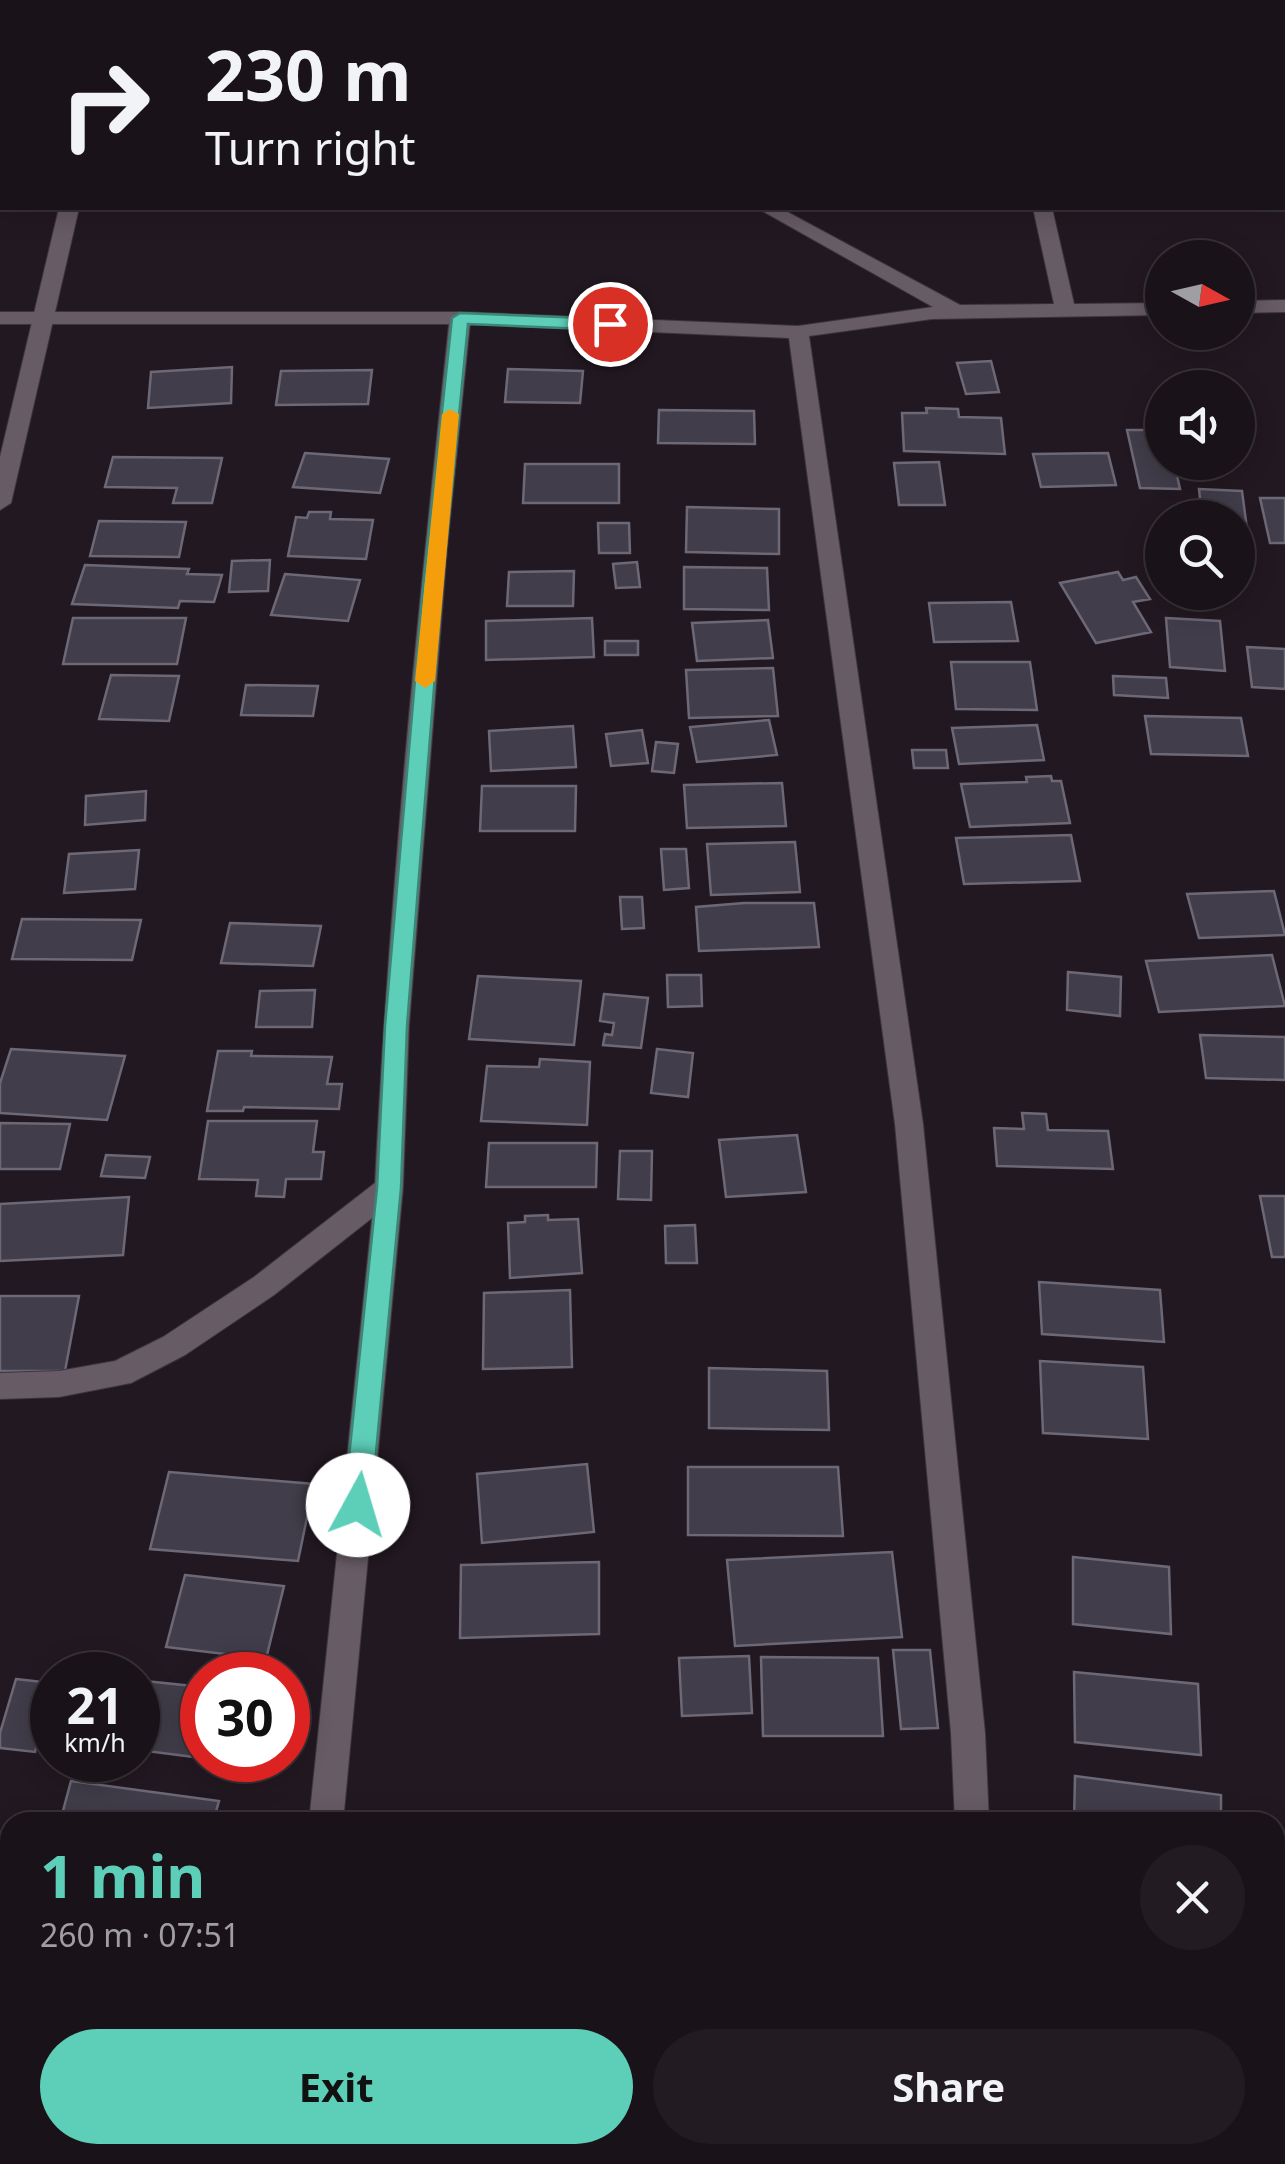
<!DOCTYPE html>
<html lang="en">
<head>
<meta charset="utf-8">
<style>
  body { margin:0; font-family:"Noto Sans",sans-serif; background:#231b22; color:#f1f3f6; height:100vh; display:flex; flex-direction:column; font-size:38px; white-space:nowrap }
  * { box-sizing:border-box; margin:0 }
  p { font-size:32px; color:#9f9ea2 }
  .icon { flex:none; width:55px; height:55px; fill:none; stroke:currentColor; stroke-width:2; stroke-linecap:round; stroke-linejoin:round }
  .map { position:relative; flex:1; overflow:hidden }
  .side { position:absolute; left:0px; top:1812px; width:1285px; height:352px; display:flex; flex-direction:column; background:#1a1219; border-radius:30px 30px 0 0; box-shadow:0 5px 25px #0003,0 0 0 2px #383238 }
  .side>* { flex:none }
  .guide { position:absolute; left:0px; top:0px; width:1285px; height:210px; box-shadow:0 5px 25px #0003,0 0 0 2px #383238; background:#1a1219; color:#f1f3f6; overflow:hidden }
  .needle { width:65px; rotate:98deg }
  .tools { position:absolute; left:1145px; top:240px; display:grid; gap:20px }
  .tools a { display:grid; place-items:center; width:110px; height:110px; border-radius:50%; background:#1a1219; box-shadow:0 5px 25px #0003,0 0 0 2px #383238; font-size:50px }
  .speed { position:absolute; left:30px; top:1652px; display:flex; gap:20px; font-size:50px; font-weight:700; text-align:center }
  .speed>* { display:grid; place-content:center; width:130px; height:130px; border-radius:50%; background:#1a1219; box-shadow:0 5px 25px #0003,0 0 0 2px #383238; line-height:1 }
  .speed small { font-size:25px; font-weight:400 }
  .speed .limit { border:15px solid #d22; background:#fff; color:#111 }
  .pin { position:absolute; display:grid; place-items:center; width:85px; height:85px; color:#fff; margin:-42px; border:5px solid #fff; border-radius:50%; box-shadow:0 2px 10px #0007 }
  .me { position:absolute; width:110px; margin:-55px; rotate:6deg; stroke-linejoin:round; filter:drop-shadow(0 0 8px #0008) }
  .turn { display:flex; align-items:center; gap:35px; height:210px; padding:0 40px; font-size:45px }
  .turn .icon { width:130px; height:130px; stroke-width:2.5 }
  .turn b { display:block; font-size:70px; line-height:85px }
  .round { display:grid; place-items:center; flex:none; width:105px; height:105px; border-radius:52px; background:#231b22 }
  .headline { display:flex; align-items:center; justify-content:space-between; height:170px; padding:0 40px }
  h1 { font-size:60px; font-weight:700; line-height:75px; color:#5dceb8 }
  .primary-button { display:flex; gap:20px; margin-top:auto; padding:20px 40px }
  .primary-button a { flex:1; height:115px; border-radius:60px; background:#5dceb8; color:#111; font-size:40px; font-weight:700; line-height:115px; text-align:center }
  .primary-button a+a { background:#231b22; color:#f1f3f6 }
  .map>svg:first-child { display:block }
  .building { fill:#413d4a; stroke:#6c6876; stroke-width:2.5 }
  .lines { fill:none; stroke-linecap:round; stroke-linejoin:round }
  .minor-casing { stroke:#3c353b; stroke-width:2 }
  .tertiary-casing { stroke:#3c353b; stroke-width:2 }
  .minor { fill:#675b65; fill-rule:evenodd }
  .tertiary { fill:#675b65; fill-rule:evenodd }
  .route { fill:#5dceb8; stroke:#3c8678; stroke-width:2.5 }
  .slow { fill:#f59e0b }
</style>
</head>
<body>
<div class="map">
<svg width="1285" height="2164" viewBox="0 0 1285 2164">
  <rect width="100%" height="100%" fill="#221821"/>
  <!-- building -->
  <path class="building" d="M991,361L999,392L966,394L957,363Z
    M232,367L231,403L148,408L151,372Z
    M508,369L583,371L580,403L505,402Z
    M372,370L368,404L276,405L281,371Z
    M926,408L958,409L959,417L1001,418L1005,454L904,451L902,413H927Z
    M659,410L754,411L755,444L658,443Z
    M1127,430H1162V462H1174L1180,489L1140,488Z
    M305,453L389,459L380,493L293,487Z
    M1108,453L1116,485L1041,487L1033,454Z
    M113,457L222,458L212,503H173L177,488L105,487Z
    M939,462L945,505H899L894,463Z
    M525,464H619V503H523Z
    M1199,489L1242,491L1248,536L1238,535V518H1202Z
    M1260,498H1285V543H1270Z
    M687,507L779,509V554L686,552Z
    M309,512H331L330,519L373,520L366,559L288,556L296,517L307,518Z
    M99,521L186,522L179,557L90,556Z
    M598,523H629L630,553H599Z
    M270,560L268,591L229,592L232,561Z
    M637,562L640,587L616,588L613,564Z
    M85,565L189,569L187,574L222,575L214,602L180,601L178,608L72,604Z
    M684,567L767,568L769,610L684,609Z
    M574,571L573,606H507L509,572Z
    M1118,572L1123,580L1136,577L1150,599L1133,602L1151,632L1096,643L1060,583Z
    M285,574L360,580L348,621L271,615Z
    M1011,602L1018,641L934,642L929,603Z
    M73,618H186L177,664H63Z
    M592,618L594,657L486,660V621Z
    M1166,618L1220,621L1225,671L1170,667Z
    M768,620L773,658L697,661L692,623Z
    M605,641H638V655H605Z
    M1247,647L1285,649V689L1252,687Z
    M951,662H1030L1037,710L956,709Z
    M773,668L778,716L689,718L686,670Z
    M111,675L179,676L169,721L99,719Z
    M1113,676L1166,678L1168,698L1114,695Z
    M246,685L318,686L313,716L241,715Z
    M1145,716L1241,718L1248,756L1151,754Z
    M769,720L777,755L697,762L690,727Z
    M1037,725L1044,760L959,764L952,728Z
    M573,726L576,767L491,771L489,731Z
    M642,730L648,763L611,766L606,734Z
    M656,742L678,744L674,773L652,771Z
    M912,750H946L948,768H914Z
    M1051,776L1052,781H1061L1070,823L970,827L961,784L1027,782L1026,777Z
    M782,783L786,826L687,828L684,785Z
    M482,786H576L575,831H480Z
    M146,791L145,820L85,825L86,796Z
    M1071,835L1080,881L964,884L956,838Z
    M795,842L800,892L711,895L707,844Z
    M661,849H686L689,888L664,890Z
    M139,850L135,889L64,893L69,854Z
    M1274,891L1285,935L1199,938L1187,894Z
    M620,897H642L644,928L622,929Z
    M744,903H814L819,947L699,951L696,907Z
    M22,919L141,920L132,960L12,959Z
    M230,923L321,926L313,966L221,963Z
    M1272,955L1285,1006L1159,1012L1146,961Z
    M1068,972L1121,977L1120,1016L1067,1010Z
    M667,975H701L702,1006L668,1007Z
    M478,976L581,981L574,1045L469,1039Z
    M315,990L312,1027H256L260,991Z
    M604,994L648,998L641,1048L603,1045L605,1034L612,1035L614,1023L600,1021Z
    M1200,1035L1285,1037V1080L1206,1078Z
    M11,1049L125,1056L107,1120L0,1113V1083Z
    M657,1049L693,1053L688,1097L651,1093Z
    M218,1051H252L251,1056L332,1057L327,1084H342L339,1109L244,1107L243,1111H207Z
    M540,1059L590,1062L587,1125L481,1121L487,1066L539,1067Z
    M1022,1113L1046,1114L1048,1130L1108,1131L1113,1169L997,1166L994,1128L1024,1129Z
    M208,1121H317L313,1152H324L321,1179H286L284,1197L256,1196L258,1180L199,1179Z
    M0,1123L70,1124L60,1169H0Z
    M797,1135L806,1192L726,1197L719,1140Z
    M489,1143H597L596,1187H486Z
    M620,1151H652L651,1200L618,1199Z
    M106,1155L150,1157L145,1178L101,1176Z
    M1260,1196H1285V1257H1272Z
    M129,1197L123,1255L0,1261V1204Z
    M548,1215V1220L578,1219L582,1273L510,1278L508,1223L525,1222V1216Z
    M695,1225L697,1263H666L665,1226Z
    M1039,1282L1160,1290L1164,1342L1042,1334Z
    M570,1290L572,1367L483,1369L484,1293Z
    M0,1296H79L65,1371H0Z
    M1040,1361L1143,1367L1148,1439L1043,1433Z
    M709,1368L827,1371L829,1430L709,1428Z
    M587,1464L594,1532L482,1543L477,1474Z
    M688,1467H838L843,1536L688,1535Z
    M169,1472L314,1484L298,1561L150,1549Z
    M892,1552L902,1637L735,1646L727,1560Z
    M1073,1557L1169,1567L1171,1634L1073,1624Z
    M599,1562V1634L460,1638L461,1565Z
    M185,1575L284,1586L266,1659L166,1647Z
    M893,1650H930L938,1728L901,1729Z
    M749,1656L752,1713L682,1716L679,1658Z
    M761,1657L878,1658L883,1736H763Z
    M1074,1672L1198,1684L1201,1755L1075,1742Z
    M16,1679L52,1683L35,1752L0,1748V1733Z
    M145,1681L202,1687V1758L138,1750V1707Z
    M1075,1776L1221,1795V1822H1074Z
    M71,1781L219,1801L213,1822H60Z"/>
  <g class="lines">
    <!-- minor casing -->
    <g class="minor-casing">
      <path id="minor" d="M494,0H513L515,2H496Z
        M985,0H1003V2H986Z
        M757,208H780L960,305L1054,304L1033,208H1052L1074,304L1162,303V315L932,319L809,336L923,1124L985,1733L989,1822H955L951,1733L895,1124L789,338L470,324L447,549L409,1026L403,1188L343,1822H309L372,1218L274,1295L185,1355L131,1383L59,1397L0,1399V1373L59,1371L115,1361L163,1337L254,1277L375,1183C389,896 418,610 449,324H0V312H460L798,326L933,307Z
        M1285,300V312L1238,313V301Z
        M263,2155H301L299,2164H261Z
        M966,2155H1004V2164H966Z"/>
    </g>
    <!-- tertiary casing -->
    <g class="tertiary-casing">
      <path id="tertiary" d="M59,208H79L11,503L0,510V457Z"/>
    </g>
    <!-- minor -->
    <use href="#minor" class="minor"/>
    <!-- tertiary -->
    <use href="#tertiary" class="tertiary"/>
  </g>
  <!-- route -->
  <path class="route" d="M460,313L610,319L619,324L610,330L468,324L442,588L407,1026L401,1188L371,1505L367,1514L358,1517L348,1514L344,1505L377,1188L385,1026L423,588L452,318Z"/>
  <!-- slow -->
  <path class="slow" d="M450,409L459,414L435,681L425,688L415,681L442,414Z"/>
</svg>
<div class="tools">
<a><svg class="needle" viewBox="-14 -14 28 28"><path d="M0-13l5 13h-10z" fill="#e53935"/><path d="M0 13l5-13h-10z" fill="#9f9ea2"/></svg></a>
<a><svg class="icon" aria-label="sound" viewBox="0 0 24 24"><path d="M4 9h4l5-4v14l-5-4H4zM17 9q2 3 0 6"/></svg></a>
<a><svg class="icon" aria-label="search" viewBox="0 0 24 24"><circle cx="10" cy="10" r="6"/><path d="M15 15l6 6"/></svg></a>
</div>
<div class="speed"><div>21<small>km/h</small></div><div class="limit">30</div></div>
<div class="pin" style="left:610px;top:324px;background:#d93025"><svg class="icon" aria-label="arrive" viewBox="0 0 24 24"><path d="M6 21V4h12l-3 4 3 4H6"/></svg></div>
<svg class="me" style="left:358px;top:1505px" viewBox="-20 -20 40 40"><circle r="19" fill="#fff"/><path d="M0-13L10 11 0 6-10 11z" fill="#5dceb8"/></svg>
<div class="guide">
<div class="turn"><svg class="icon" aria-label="right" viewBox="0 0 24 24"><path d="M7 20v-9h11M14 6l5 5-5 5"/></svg><div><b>230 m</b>Turn right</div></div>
</div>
<section class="side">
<div class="headline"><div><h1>1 min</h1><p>260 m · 07:51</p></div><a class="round"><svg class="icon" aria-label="close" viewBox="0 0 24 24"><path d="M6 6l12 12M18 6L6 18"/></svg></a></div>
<div class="primary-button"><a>Exit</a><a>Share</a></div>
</section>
</div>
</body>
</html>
